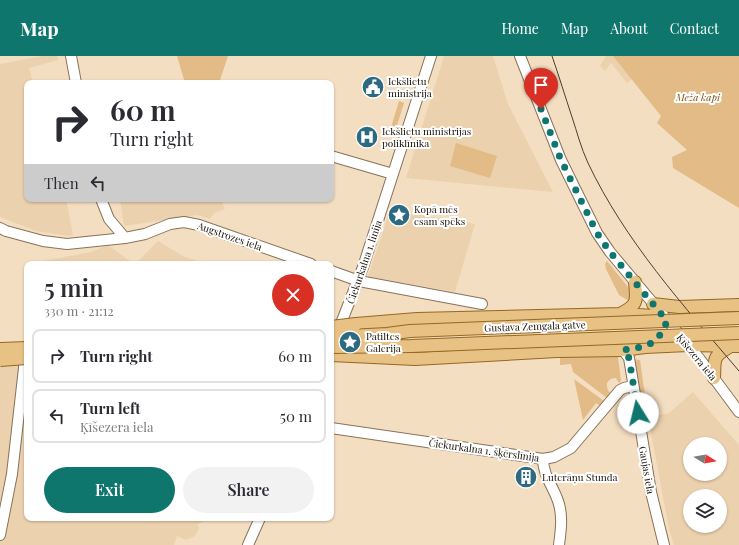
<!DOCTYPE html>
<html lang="en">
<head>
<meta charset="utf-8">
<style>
  body { margin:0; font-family:"Playfair Display",serif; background:#f2f2f3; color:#2b2b33; height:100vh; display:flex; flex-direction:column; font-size:15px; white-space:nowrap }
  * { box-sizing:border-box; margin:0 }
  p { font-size:13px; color:#7c7c81 }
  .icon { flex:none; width:22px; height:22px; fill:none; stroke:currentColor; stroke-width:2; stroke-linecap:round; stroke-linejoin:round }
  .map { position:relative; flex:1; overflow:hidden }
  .sheet { position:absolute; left:24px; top:205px; width:310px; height:260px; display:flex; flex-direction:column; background:#fff; border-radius:8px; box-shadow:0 1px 3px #0004 }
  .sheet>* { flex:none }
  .top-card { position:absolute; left:24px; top:24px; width:310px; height:122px; border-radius:8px; box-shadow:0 1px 3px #0004; background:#fff; color:#2b2b33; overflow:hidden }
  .needle { width:26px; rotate:101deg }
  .buttons { position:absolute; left:683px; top:381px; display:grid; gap:8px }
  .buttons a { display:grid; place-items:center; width:44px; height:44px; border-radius:50%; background:#fff; box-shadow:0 1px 3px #0004; font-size:20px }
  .pin { position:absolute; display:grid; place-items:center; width:34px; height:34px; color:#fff; margin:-41px -17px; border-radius:50% 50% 50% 0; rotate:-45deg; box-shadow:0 0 4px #0007 }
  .pin .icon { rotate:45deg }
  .me { position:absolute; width:44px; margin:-22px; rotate:351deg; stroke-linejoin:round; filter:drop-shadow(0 0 3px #0008) }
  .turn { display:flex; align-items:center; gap:14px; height:84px; padding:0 20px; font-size:18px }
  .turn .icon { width:52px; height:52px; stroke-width:2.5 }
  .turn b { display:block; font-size:28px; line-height:34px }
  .then { display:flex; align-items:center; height:38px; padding:0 20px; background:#0003; gap:8px; font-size:15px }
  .round { display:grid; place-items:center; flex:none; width:42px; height:42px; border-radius:21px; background:#f2f2f3 }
  .summary { display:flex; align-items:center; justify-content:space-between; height:68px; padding:0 20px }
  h1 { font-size:24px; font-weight:600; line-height:30px }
  .cta { display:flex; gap:8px; margin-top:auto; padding:8px 20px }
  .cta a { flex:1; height:46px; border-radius:24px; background:#0f766e; color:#fff; font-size:16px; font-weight:600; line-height:46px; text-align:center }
  .cta a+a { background:#f2f2f3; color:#2b2b33 }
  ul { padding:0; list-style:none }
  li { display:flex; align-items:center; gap:12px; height:54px; margin:0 8px 6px; padding:0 12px; border:2px solid #e1e1e2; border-radius:8px }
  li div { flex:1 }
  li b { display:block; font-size:15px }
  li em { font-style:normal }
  header { display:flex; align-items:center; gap:24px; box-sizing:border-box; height:56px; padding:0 20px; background:#0f766e; color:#fff }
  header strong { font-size:19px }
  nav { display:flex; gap:22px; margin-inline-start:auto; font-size:14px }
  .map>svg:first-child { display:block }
  .built { fill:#ecd1ae; fill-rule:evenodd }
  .green { fill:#e2bb87 }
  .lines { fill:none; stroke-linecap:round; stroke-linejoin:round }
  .minor-casing { stroke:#877359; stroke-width:12 }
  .major-casing { stroke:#956823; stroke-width:14 }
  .minor { stroke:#fff; stroke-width:10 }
  .major { stroke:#e8c184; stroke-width:12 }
  .tram { stroke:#4a3f31; stroke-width:1 }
  .major-bridge-casing { stroke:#956823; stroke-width:14; stroke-linecap:butt }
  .major-bridge { stroke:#e8c184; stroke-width:12 }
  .route { stroke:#0f766e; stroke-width:7; stroke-dasharray:0 12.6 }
  .labels { text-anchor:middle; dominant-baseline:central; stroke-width:4; stroke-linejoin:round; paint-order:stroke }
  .poi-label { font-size:10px; fill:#171006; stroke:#fff; text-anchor:start }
  .park-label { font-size:10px; font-style:italic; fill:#754f13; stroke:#fff }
  .street-label { font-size:10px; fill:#171006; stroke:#fff }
</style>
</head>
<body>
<header>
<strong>Map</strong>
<nav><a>Home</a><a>Map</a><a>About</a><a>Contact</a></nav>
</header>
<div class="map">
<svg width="739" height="489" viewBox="0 0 739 489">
  <rect width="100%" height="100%" fill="#f4dec1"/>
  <!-- built -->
  <path class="built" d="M42,0H57L58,4L29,12L33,27H27V143H66L73,179L68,180L36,175L0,161V8Z
    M444,0H493L508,48L553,136L406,122Z
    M606,0H616L634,22L627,27L611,7L605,15L600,10Z
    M120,143H221L225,153L214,157L210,163L197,159L124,170Z
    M390,154L475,168L455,236L368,221Z
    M158,185L183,200L205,208H135Z
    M108,189L134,208L27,209V208L91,196Z
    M27,288V462H203L202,466L198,468L199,473L195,480L186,484L177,480L174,489H0V304Z
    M693,336L739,389V489H674L669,473L648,361L669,357ZM690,388H720V418H690ZM690,440H720V470H690Z"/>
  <!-- green -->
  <path class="green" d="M177,0H228L219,27H185Z
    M613,0H739V152L673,112L672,101L687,94L657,67L661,60Z
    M399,45L404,47L394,79L389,78Z
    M456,87L497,100L490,122L450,110Z
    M607,205L632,236L631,246L619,239L606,213L605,208Z
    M614,299L618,301L621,325L619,327L616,322C607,322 604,330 610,337L607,342L573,316L571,308L560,309V301Z
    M633,303L640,304L648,361H641Z
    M574,323L604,345L600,350L596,347L583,364Z"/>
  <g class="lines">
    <!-- minor casing -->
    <g class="minor-casing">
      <path id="minor" d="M71,0L76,27
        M520,0L561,104L597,177L610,196L699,302L739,356
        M331,100L393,118
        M101,143L109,163L125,182
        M0,172L6,175L43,185L67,188L125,182L145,178L170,168L184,166L199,169L311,208
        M331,215L359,225L482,248
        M338,275L363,211L431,0
        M623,294L629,302L630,308L651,436L664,489
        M331,372L543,403L554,401L571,392L620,334L624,332L633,330
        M543,403C543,419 553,430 558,445C563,459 561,474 559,489
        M0,479L12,418L24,312V294
        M248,489L260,462"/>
    </g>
    <!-- major casing -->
    <g class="major-casing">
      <path id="major" d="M653,248L679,251L739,249
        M620,258C638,249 637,245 635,226
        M356,268L417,263L620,258L655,260L667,265
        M331,299L415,303L557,295L623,294L645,291L688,289L739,290
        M714,322C715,303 712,301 729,291"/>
    </g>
    <!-- minor -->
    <use href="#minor" class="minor"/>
    <!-- major -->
    <use href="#major" class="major"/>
    <!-- tram -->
    <path class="tram" d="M552,0C559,20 565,40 572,61C577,76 581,92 588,107C625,185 683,249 739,315"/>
    <!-- major-bridge casing -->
    <g class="major-bridge-casing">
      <path id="major-bridge" d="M331,271L356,268
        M331,281L387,278L410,275L739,262
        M331,291L411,290L739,277
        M0,293L27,292
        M0,304L27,302"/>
    </g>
    <!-- major-bridge -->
    <use href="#major-bridge" class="major-bridge"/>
  </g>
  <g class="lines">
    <!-- route -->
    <path class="route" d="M541,53L561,104L597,177L610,196L667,265C657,290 648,290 623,294L629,302L638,357"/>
  </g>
  <!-- icons -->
  <defs>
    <g id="civic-disc" transform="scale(1.15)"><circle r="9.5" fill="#2c6a80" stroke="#fff"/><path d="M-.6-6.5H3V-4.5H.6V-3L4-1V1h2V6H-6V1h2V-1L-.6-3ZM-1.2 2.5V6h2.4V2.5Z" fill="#fff"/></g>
    <g id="hospital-disc" transform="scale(1.15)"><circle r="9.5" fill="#2c6a80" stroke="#fff"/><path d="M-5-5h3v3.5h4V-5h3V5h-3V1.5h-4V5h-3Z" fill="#fff"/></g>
    <g id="sight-disc" transform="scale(1.15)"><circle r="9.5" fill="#2c6a80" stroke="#fff"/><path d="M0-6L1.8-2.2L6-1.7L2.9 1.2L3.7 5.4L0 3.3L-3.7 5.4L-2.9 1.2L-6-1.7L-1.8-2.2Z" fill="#fff"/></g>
    <g id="building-disc" transform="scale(1.15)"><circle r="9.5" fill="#2c6a80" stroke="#fff"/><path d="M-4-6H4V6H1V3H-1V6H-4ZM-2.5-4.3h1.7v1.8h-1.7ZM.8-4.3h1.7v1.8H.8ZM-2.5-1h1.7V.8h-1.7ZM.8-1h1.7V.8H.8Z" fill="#fff"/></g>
  </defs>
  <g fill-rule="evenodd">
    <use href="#civic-disc" x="373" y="31"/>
    <use href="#hospital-disc" x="367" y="81"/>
    <use href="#sight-disc" x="399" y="159"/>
    <use href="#sight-disc" x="350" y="286"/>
    <use href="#building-disc" x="526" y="421"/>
  </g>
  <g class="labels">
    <!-- poi labels -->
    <g class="poi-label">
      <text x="388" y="25">Iekšlietu<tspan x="388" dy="12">ministrija</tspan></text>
      <text x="382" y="75">Iekšlietu ministrijas<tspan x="382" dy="12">poliklīnika</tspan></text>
      <text x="414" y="153">Kopā mēs<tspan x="414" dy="12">esam spēks</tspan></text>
      <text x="366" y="280">Patiltes<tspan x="366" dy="12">Galerija</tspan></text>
      <text x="542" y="421">Luterāņu Stunda</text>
    </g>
    <!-- park labels -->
    <g class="park-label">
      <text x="698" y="41">Meža kapi</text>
    </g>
    <!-- street labels -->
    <g class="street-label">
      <text transform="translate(230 180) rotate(19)">Augstrozes iela</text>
      <text transform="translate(364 206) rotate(-71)">Čiekurkalna 1. līnija</text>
      <text transform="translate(535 270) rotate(-2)">Gustava Zemgala gatve</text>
      <text transform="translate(697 301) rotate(51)">Ķīšezera iela</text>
      <text transform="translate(484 394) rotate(8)">Čiekurkalna 1. šķērslīnija</text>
      <text transform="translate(647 414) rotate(80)">Gaujas iela</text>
    </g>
  </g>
</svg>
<div class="buttons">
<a><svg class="needle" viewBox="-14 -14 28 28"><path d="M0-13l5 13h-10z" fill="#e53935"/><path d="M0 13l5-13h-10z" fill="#7c7c81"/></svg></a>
<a><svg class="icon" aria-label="layers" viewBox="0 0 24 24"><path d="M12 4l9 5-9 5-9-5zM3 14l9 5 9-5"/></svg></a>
</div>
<div class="pin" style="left:541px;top:53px;background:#d93025"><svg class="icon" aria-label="arrive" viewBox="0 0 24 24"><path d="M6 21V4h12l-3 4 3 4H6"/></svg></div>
<svg class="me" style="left:638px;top:357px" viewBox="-20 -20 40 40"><circle r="19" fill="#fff"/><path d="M0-13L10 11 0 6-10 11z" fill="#0f766e"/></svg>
<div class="top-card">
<div class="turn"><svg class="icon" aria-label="right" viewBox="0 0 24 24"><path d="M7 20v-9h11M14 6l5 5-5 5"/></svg><div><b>60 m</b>Turn right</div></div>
<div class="then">Then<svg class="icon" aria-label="left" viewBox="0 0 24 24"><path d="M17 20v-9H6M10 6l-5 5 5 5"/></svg></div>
</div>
<section class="sheet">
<div class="summary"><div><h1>5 min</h1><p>330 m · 21:12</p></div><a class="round" style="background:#d93025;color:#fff"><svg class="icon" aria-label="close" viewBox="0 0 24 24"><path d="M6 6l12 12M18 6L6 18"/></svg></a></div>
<ul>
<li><svg class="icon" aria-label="right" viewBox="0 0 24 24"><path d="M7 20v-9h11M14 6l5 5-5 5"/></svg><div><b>Turn right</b></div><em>60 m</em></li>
<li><svg class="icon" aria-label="left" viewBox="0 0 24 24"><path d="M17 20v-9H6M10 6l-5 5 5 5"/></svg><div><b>Turn left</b><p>Ķīšezera iela</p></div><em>50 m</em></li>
</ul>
<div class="cta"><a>Exit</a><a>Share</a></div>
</section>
</div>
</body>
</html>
